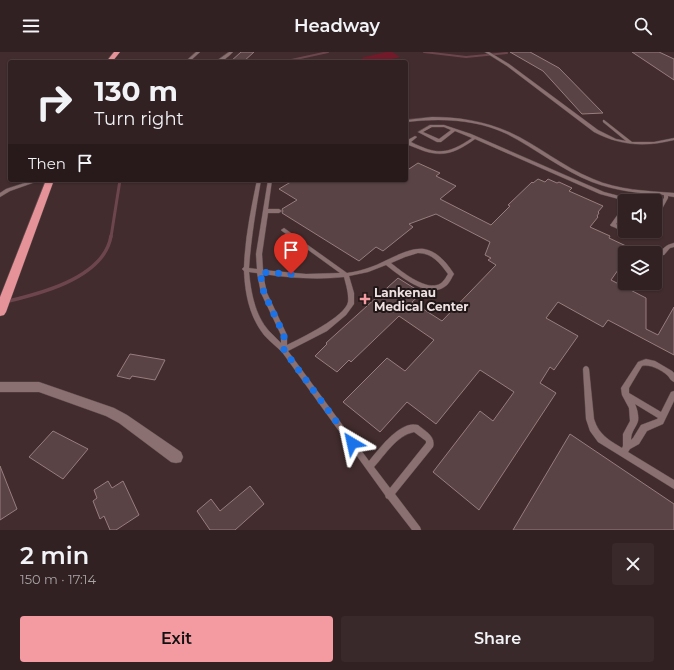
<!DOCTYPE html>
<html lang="en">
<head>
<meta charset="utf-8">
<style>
  body { margin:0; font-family:Montserrat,sans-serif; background:#3a292a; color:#f1f3f6; height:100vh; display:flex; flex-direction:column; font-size:15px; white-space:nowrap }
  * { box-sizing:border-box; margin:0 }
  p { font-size:13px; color:#a8a3a5 }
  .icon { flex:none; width:22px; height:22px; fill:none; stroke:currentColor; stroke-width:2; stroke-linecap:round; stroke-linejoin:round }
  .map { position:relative; height:478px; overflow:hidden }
  .side { display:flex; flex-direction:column; background:#322122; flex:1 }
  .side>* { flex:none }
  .banner { position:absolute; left:8px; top:8px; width:400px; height:122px; border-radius:4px; box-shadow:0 1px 3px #0004,0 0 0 1px #4d3e40; background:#322122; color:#f1f3f6; overflow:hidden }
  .buttons { position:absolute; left:618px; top:142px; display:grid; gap:8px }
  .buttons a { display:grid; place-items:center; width:44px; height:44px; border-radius:4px; background:#322122; box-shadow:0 1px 3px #0004,0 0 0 1px #4d3e40; font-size:20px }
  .pin { position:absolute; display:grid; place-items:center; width:34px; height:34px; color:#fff; margin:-41px -17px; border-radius:50% 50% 50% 0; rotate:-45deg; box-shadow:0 0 4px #0007 }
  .pin .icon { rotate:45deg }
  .me { position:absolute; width:44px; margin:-22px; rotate:324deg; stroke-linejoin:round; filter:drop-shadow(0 0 3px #0008) }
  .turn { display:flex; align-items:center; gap:14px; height:84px; padding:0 20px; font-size:18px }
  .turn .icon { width:52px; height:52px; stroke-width:2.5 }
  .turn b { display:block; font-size:28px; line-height:34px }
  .then { display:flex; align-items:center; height:38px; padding:0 20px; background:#0003; gap:8px; font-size:15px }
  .round { display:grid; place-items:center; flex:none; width:42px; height:42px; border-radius:4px; background:#3a292a }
  .headline { display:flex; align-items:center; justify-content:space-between; height:68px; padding:0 20px }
  h1 { font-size:24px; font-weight:600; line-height:30px }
  .cta { display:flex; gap:8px; margin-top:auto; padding:8px 20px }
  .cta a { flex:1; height:46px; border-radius:4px; background:#f49aa1; color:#111; font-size:16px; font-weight:600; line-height:46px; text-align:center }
  .cta a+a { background:#3a292a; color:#f1f3f6 }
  header { display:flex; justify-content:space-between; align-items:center; height:52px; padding:0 20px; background:#322122; font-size:18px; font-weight:600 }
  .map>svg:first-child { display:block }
  .green { fill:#721a2a }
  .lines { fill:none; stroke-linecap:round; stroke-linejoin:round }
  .stream-far2 { stroke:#6c464c; stroke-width:2 }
  .stream-far1 { stroke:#6c464c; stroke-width:3 }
  .stream { stroke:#6c464c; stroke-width:3.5 }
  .building { fill:#5a4344; stroke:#987d7e }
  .service-casing { stroke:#5b494a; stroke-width:1 }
  .minor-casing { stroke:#5b494a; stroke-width:1 }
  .trunk-casing { stroke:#5b494a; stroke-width:1 }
  .service { fill:#8a7071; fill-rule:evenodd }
  .minor { fill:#8a7071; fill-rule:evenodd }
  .trunk { fill:#e59298; fill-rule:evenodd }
  .route { stroke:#1a73e8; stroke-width:7; stroke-dasharray:0 12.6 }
  .poi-dot { fill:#f49aa1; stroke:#211718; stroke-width:1.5 }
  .labels { text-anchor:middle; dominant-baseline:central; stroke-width:4; stroke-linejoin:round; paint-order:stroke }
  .poi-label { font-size:12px; font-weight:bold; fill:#eee0e0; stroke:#211718; text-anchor:start }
</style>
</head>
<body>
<header><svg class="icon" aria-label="menu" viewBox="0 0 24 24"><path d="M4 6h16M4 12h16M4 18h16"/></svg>Headway<svg class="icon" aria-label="search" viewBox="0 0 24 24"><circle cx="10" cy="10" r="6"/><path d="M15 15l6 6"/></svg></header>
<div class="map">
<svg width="674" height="478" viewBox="0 0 674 478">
  <rect width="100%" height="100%" fill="#422c2d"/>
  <!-- green -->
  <path class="green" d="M386,0H392L400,5C387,8 372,14 361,6Z"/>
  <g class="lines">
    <!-- stream-far2 -->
    <path class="stream-far2" d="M424,0L466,5L507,1
      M282,10L328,0"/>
    <!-- stream-far1 -->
    <path class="stream-far1" d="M111,185L120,128"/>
    <!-- stream -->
    <path class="stream" d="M0,251C36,243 104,227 111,184"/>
  </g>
  <!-- building -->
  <path class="building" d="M241,0H254L243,10H230Z
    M510,0H530L559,16L603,61L582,62L543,19Z
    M632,0H659L674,7V28Z
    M418,111L440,121L436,124L456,134L440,147L491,173L510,154L508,153L532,130L533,131L538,127L545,130L548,127L557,131L559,130L572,136L569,139L603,154L598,160L599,161L597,164L598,165L590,175L610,184L609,186L641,201H625V208L611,228L646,246V277L658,283L674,255V303L608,268L603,275L558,250L546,266L578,284L554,318L550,315L540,331L556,341L479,458L433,420L480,359L493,369L514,340L480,318L436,372L407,350L380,380L343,350L387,306L405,319L434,288L399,264L351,310L349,308L337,320L315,304L327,292L326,291L398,226L422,241L412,250L442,269L496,213L488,208L491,206L485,203L490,190L436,162L409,172L413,175L383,199L376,195L359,209L282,161L283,159L282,157L297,148L279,137L294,128H406V119Z
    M130,302L165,308L155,328L132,324L130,327L117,324Z
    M53,379L88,397L63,427L29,405Z
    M570,382L674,452V478H513Z
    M0,414L17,457L0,468Z
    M108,429L112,436L123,429L139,463L116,478H110L104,464L100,467L93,449L97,446L94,438Z
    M250,434L264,452L235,478H210L197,459L211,447L220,459Z"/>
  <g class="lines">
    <!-- service casing -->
    <g class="service-casing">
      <path id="service" d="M196,0H200L189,10H185Z
        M229,0H233C228,5 223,10 215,10Z
        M485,0H489L509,12L598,78L616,87L626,89L603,70V68H604L632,90H654L674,86V88C645,95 621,94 594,80L507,14Z
        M432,65C458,65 484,69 509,80C538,93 563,115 593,127C618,138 647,139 674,141V145L668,144V146L658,164L655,166V160L659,153L655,154V150H661L664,146V143C639,141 615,139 592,130C562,118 536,97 507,82C476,67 440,66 406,70V68Z
        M430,73H444L471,82L604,140L634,148L635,149H626L600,142L475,87C458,99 445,106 424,99C418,97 412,94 406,92V89L415,84L417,85L411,90C437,103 447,103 472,86L455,79L441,90H437L418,80ZM432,75H444L451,78L439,87L423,80Z
        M34,128H41L10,139L0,145V141L6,137Z
        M257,128H261C256,157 251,186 249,216L257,217L256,202L268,128H272L268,157H279L282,159L279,161H268L262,202L263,218L306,222L340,221L282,179L281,178L284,176L347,221C355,220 363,218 371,215C386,210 407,195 424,197C437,199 447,211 454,222C452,225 450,230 447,233C430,249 400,224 386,213L368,220L349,224L354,241V252L346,263L327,279L288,299L369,409C379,397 400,368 418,373C425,379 436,384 433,395L395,442L420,475L421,478H412L388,447L386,446L385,443L282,300C276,294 269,289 264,283C249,264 245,241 244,219L242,217L244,215C245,186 251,157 257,128ZM418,201C432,201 440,211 448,222C445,227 442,232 437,233C423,237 401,219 391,211L405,205ZM249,220L257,221L261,241L281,283V291C277,287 273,283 269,279C255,263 251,241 249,220ZM263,222C290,226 317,228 344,225C346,233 349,242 348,250C345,265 301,286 287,293V283L267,241ZM414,380L426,389V391L390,436L374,415C386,402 396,384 414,380Z
        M623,157H625V161L616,172L625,176V179H633L640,182L642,179H648L643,186C636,187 619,177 611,174L610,173L611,172L621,158Z
        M674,191V195L670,196L664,203H660L659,202C664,195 666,193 674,191Z
        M646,307L655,309L672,319L674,321V330C670,328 670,326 667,323C661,318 650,312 642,314L629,336V341L661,360L671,340L674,339V349L663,372L647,379L639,392L630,397L628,400L674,428V437L598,390L590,379L586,367L583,317L584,315L586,314L588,315L589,317L594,367C599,383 609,388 622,396L623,394V382L630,369L629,356L622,343L621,336L638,310ZM635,352L658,366L657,367L641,373L633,386L631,388C631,379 636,376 638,369C639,364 637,356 635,352Z"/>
    </g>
    <!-- minor casing -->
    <g class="minor-casing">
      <path id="minor" d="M0,330H39L114,356L127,363L181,400L183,405L181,410L176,411L171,410L119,371L106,364L39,340H0Z"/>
    </g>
    <!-- trunk casing -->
    <g class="trunk-casing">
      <path id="trunk" d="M114,0H120L112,10H106Z
        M46,128H54L6,260L4,263L0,264V245Z"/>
    </g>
    <!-- service -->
    <use href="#service" class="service"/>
    <!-- minor -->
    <use href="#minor" class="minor"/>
    <!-- trunk -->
    <use href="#trunk" class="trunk"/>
  </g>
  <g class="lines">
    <!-- route -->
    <path class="route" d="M291,222L260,220L264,241L284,283V298L352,391"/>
  </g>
  <!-- markers -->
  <path class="poi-dot" d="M363 241h4v4h4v4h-4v4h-4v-4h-4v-4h4z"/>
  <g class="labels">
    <!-- poi labels -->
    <g class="poi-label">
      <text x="374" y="240">Lankenau<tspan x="374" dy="14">Medical Center</tspan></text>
    </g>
  </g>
</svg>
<div class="buttons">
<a><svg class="icon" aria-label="sound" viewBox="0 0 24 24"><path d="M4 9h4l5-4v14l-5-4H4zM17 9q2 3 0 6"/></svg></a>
<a><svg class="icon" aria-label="layers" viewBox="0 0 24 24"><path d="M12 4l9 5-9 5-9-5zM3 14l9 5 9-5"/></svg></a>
</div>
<div class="pin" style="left:291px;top:222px;background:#d93025"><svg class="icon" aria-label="arrive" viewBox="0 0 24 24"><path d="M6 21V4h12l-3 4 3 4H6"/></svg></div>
<svg class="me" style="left:352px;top:391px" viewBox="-20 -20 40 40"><path d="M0-17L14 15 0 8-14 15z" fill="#1a73e8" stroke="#fff" stroke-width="4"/></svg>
<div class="banner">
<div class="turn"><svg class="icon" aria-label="right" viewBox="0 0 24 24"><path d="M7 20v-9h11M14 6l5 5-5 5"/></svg><div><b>130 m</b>Turn right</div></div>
<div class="then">Then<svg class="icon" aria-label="arrive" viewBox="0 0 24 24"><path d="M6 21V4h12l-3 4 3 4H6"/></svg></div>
</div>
</div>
<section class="side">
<div class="headline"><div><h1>2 min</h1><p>150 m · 17:14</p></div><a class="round"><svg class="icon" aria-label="close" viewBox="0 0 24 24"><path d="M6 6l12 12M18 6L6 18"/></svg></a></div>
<div class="cta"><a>Exit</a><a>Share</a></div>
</section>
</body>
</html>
